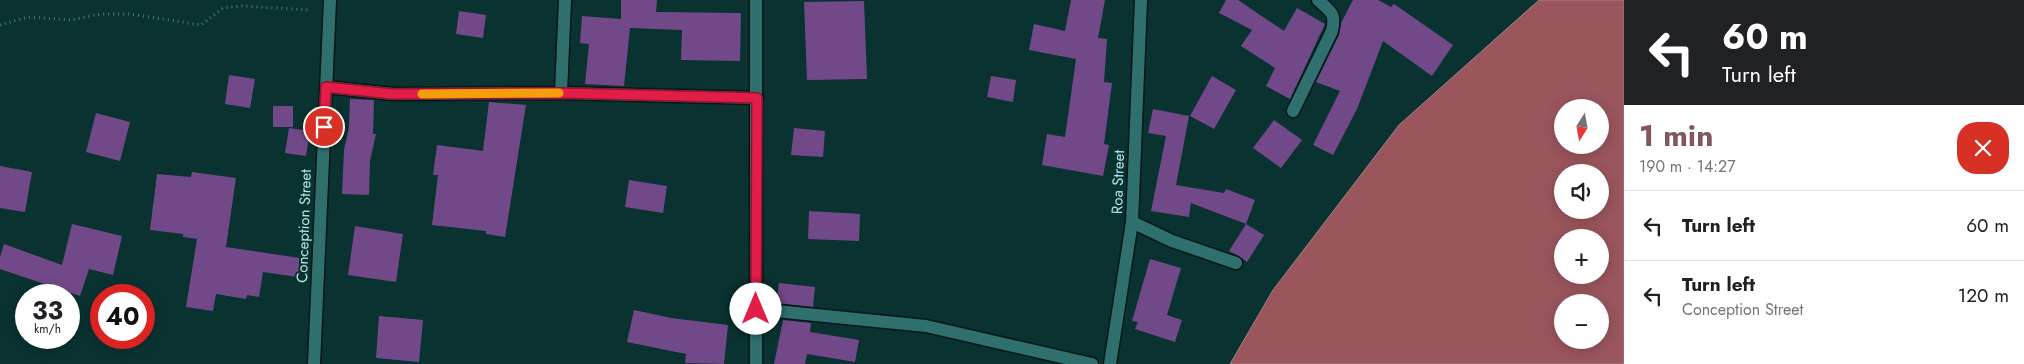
<!DOCTYPE html>
<html lang="en">
<head>
<meta charset="utf-8">
<style>
  body { margin:0; font-family:Jost,sans-serif; background:#f6f6f6; color:#202124; height:100vh; display:flex; flex-direction:column; font-size:19px; white-space:nowrap }
  * { box-sizing:border-box; margin:0 }
  p { font-size:16px; color:#757577 }
  .icon { flex:none; width:28px; height:28px; fill:none; stroke:currentColor; stroke-width:2; stroke-linecap:round; stroke-linejoin:round }
  .map { position:relative; flex:1; overflow:hidden }
  .panel { display:flex; flex-direction:column; background:#fff; width:400px }
  .panel>* { flex:none }
  .top-card { background:#202124; color:#fff; overflow:hidden }
  .needle { width:32px; rotate:191deg }
  .fabs { position:absolute; left:1554px; top:99px; display:grid; gap:10px }
  .fabs a { display:grid; place-items:center; width:55px; height:55px; border-radius:50%; background:#fff; box-shadow:0 2px 12px #0003; font-size:25px }
  .speed { position:absolute; left:15px; top:284px; display:flex; gap:10px; font-size:25px; font-weight:700; text-align:center }
  .speed>* { display:grid; place-content:center; width:65px; height:65px; border-radius:50%; background:#fff; box-shadow:0 2px 12px #0003; line-height:1 }
  .speed small { font-size:12px; font-weight:400 }
  .speed .limit { border:8px solid #d22; background:#fff; color:#111 }
  .pin { position:absolute; display:grid; place-items:center; width:42px; height:42px; color:#fff; margin:-21px; border:2px solid #fff; border-radius:50%; box-shadow:0 1px 5px #0007 }
  .me { position:absolute; width:55px; margin:-28px; rotate:0deg; stroke-linejoin:round; filter:drop-shadow(0 0 4px #0008) }
  .turn { display:flex; align-items:center; gap:18px; height:105px; padding:0 15px; font-size:22px }
  .turn .icon { width:65px; height:65px; stroke-width:2.5 }
  .turn b { display:block; font-size:35px; line-height:42px }
  .round { display:grid; place-items:center; flex:none; width:52px; height:52px; border-radius:20px; background:#f6f6f6 }
  .head { display:flex; align-items:center; justify-content:space-between; height:85px; padding:0 15px }
  h1 { font-size:30px; font-weight:700; line-height:38px; color:#7f575d }
  ul { padding:0; list-style:none }
  li { display:flex; align-items:center; gap:15px; height:70px; padding:0 15px; border-top:1px solid #e0e0e0 }
  li div { flex:1 }
  li b { display:block; font-size:19px }
  li em { font-style:normal }
  main { display:flex; flex:1; min-height:0 }
  .map>svg:first-child { display:block }
  .water { fill:#9a555d; stroke:#a18086; fill-rule:evenodd }
  .building { fill:#724988 }
  .lines { fill:none; stroke-linecap:round; stroke-linejoin:round }
  .service-casing { stroke:#071716; stroke-width:15 }
  .minor-casing { stroke:#071716; stroke-width:15 }
  .tertiary-casing { stroke:#071716; stroke-width:15 }
  .path { stroke:#4c7a78; stroke-width:3; stroke-dasharray:1 4; stroke-linecap:butt }
  .service { stroke:#2f6f6e; stroke-width:12 }
  .minor { stroke:#2f6f6e; stroke-width:12 }
  .tertiary { stroke:#2f6f6e; stroke-width:12 }
  .route-casing { stroke:#92132f; stroke-width:12 }
  .route { stroke:#e11d48; stroke-width:9 }
  .slow { stroke:#f59e0b; stroke-width:9 }
  .labels { text-anchor:middle; dominant-baseline:central; stroke-width:4; stroke-linejoin:round; paint-order:stroke }
  .street-label { font-size:15px; fill:#b1e6e4; stroke:#093231 }
</style>
</head>
<body>
<main>
<div class="map">
<svg width="1624" height="364" viewBox="0 0 1624 364">
  <rect width="100%" height="100%" fill="#093231"/>
  <!-- water -->
  <path class="water" d="M1539,0H1624V364H1230L1273,290L1399,125ZM1562,108H1600V145H1562ZM1562,172H1600V210H1562ZM1562,238H1600V275H1562ZM1562,302H1600V340H1562Z"/>
  <!-- building -->
  <path class="building" d="M621,0H657L656,12L741,13L740,61L681,60L682,30L630,28L624,86L585,84L589,44L580,43L582,16L621,19Z
    M1071,0H1105L1098,38L1107,39L1104,82L1112,83L1104,144L1109,145L1103,176L1042,165L1047,134L1065,137L1076,59L1029,50L1034,24L1065,31Z
    M1226,0H1238L1284,31L1297,8L1325,24L1290,99L1266,86L1275,68L1241,46L1252,30L1219,13Z
    M1353,0H1378L1391,7L1394,4L1453,45L1432,76L1383,41L1357,109L1333,155L1313,145L1340,91L1316,82L1339,35L1341,23Z
    M864,1L867,79L807,80L804,2Z
    M459,11L486,15L483,38L456,34Z
    M229,75L255,79L250,108L225,104Z
    M991,76L1016,80L1013,102L987,97Z
    M1212,76L1236,90L1214,129L1190,116Z
    M350,99L374,100L373,134H376L370,161L369,195L342,194L344,150L349,127Z
    M489,102L526,105L505,237L486,234V231L432,225L438,175H433L437,145L483,151Z
    M273,106H293V127H273Z
    M1153,109L1189,116L1176,185L1224,193L1226,189L1255,200L1246,224L1191,203L1189,217L1151,211L1166,136L1148,133Z
    M96,113L130,122L120,161L86,152Z
    M1274,120L1302,140L1281,168L1253,148Z
    M289,128L310,131L306,156L285,153Z
    M794,128L825,131L823,157L791,155Z
    M0,166L32,172L25,212L0,208Z
    M192,172L236,178L226,247L300,258L298,277L263,272L259,297L247,295L246,299L216,294L213,311L186,307L197,239L183,237V234L150,230L157,174L191,177Z
    M629,180L667,186L663,213L625,207Z
    M809,211L860,214L859,241L808,239Z
    M72,224L122,236L113,275L89,269L80,296L0,269V257L4,244L62,265Z
    M1246,224L1264,235L1247,262L1239,256L1229,251Z
    M355,226L403,234L396,282L348,275Z
    M1150,259L1181,268L1167,315L1182,320L1175,342L1135,329L1138,322L1132,321Z
    M779,283L815,287L813,307L776,303Z
    M634,310L671,318L728,325L724,364L685,363L686,354L627,342Z
    M379,316L423,320L419,362L376,358Z
    M783,320L811,323L810,332L859,340L855,362L807,354L805,364H774Z"/>
  <g class="lines">
    <!-- service casing -->
    <g class="service-casing">
      <path id="service" d="M1132,222L1172,241L1236,263"/>
    </g>
    <!-- minor casing -->
    <g class="minor-casing">
      <path id="minor" d="M326,87L393,94L561,93L757,98
        M561,93L565,0
        M1293,111L1332,31C1336,13 1331,12 1318,0
        M756,309L926,326L1092,364
        M314,364L330,0
        M1110,364L1132,222L1141,0"/>
    </g>
    <!-- tertiary casing -->
    <g class="tertiary-casing">
      <path id="tertiary" d="M756,364V0"/>
    </g>
    <!-- path -->
    <path class="path" d="M0,25L28,17L71,20L101,14H130L201,25L223,8L241,6L311,10"/>
    <!-- service -->
    <use href="#service" class="service"/>
    <!-- minor -->
    <use href="#minor" class="minor"/>
    <!-- tertiary -->
    <use href="#tertiary" class="tertiary"/>
  </g>
  <g class="lines">
    <!-- route casing -->
    <g class="route-casing">
      <path id="route" d="M324,127L326,87L392,94L562,93L757,98L756,309"/>
    </g>
    <!-- route -->
    <use href="#route" class="route"/>
    <!-- slow -->
    <path class="slow" d="M422,94L559,93"/>
  </g>
  <g class="labels">
    <!-- street labels -->
    <g class="street-label">
      <text transform="translate(1118 182) rotate(-88)">Roa Street</text>
      <text transform="translate(304 226) rotate(-88)">Conception Street</text>
    </g>
  </g>
</svg>
<div class="fabs">
<a><svg class="needle" viewBox="-14 -14 28 28"><path d="M0-13l5 13h-10z" fill="#e53935"/><path d="M0 13l5-13h-10z" fill="#757577"/></svg></a>
<a><svg class="icon" aria-label="sound" viewBox="0 0 24 24"><path d="M4 9h4l5-4v14l-5-4H4zM17 9q2 3 0 6"/></svg></a>
<a>+</a>
<a>−</a>
</div>
<div class="speed"><div>33<small>km/h</small></div><div class="limit">40</div></div>
<div class="pin" style="left:324px;top:127px;background:#d93025"><svg class="icon" aria-label="arrive" viewBox="0 0 24 24"><path d="M6 21V4h12l-3 4 3 4H6"/></svg></div>
<svg class="me" style="left:756px;top:309px" viewBox="-20 -20 40 40"><circle r="19" fill="#fff"/><path d="M0-13L10 11 0 6-10 11z" fill="#e11d48"/></svg>
</div>
<section class="panel">
<div class="top-card">
<div class="turn"><svg class="icon" aria-label="left" viewBox="0 0 24 24"><path d="M17 20v-9H6M10 6l-5 5 5 5"/></svg><div><b>60 m</b>Turn left</div></div>
</div>
<div class="head"><div><h1>1 min</h1><p>190 m · 14:27</p></div><a class="round" style="background:#d93025;color:#fff"><svg class="icon" aria-label="close" viewBox="0 0 24 24"><path d="M6 6l12 12M18 6L6 18"/></svg></a></div>
<ul>
<li><svg class="icon" aria-label="left" viewBox="0 0 24 24"><path d="M17 20v-9H6M10 6l-5 5 5 5"/></svg><div><b>Turn left</b></div><em>60 m</em></li>
<li><svg class="icon" aria-label="left" viewBox="0 0 24 24"><path d="M17 20v-9H6M10 6l-5 5 5 5"/></svg><div><b>Turn left</b><p>Conception Street</p></div><em>120 m</em></li>
</ul>
</section>
</main>
</body>
</html>
